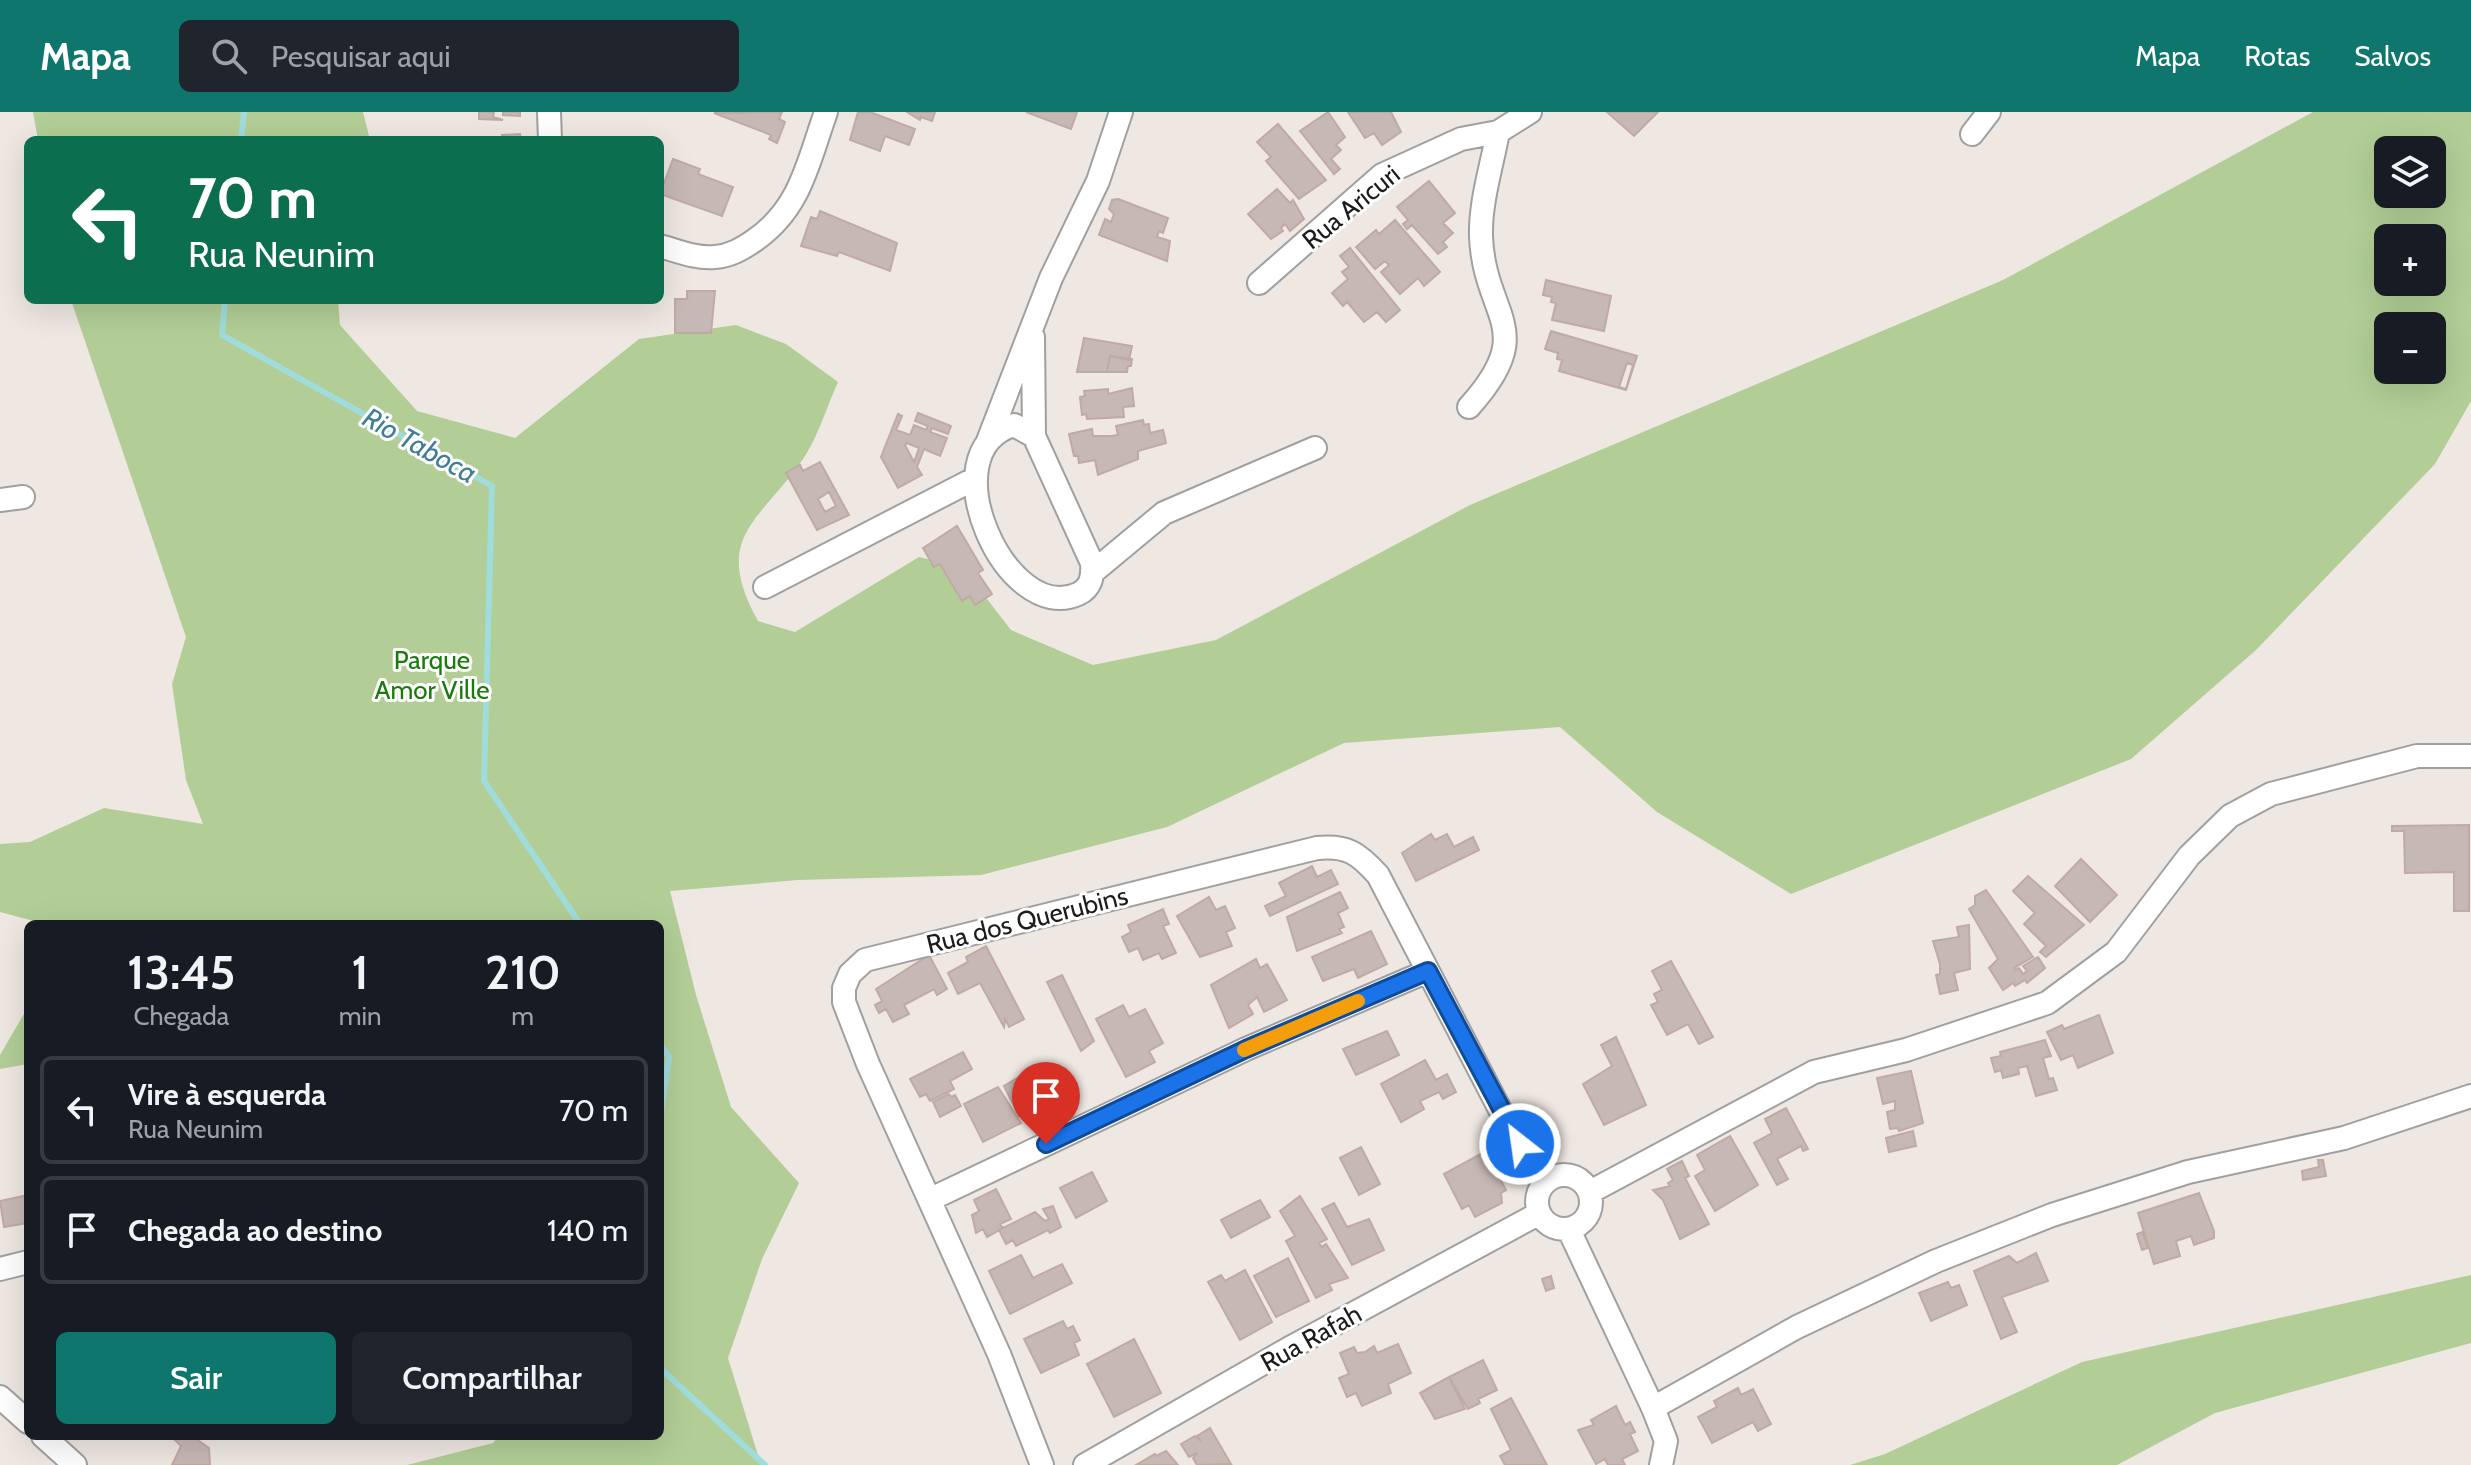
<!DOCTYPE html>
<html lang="pt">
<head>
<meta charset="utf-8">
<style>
  body { margin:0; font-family:Cabin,sans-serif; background:#20242c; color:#f1f3f6; height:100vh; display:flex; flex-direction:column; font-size:30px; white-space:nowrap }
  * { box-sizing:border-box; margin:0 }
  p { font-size:26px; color:#9ea1a6 }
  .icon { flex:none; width:44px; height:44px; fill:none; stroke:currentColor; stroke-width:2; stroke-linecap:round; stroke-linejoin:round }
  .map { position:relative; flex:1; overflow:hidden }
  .side { position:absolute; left:24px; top:808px; width:640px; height:520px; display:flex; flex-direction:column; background:#171b24; border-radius:12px; box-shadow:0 8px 32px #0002 }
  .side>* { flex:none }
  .top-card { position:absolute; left:24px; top:24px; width:640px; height:168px; border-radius:12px; box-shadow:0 8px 32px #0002; background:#0b6e4f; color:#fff; overflow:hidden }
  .fabs { position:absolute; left:2374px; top:24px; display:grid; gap:16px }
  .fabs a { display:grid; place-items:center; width:72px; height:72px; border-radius:12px; background:#171b24; box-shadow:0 8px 32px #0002; font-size:40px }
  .pin { position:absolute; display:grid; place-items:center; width:68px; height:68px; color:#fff; margin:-82px -34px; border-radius:50% 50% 50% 0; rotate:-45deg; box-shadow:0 0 8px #0007 }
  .pin .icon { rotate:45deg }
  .me { position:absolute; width:88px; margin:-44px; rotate:330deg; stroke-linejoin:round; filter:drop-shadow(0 0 6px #0008) }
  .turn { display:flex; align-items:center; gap:28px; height:168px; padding:0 32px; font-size:36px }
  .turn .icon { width:104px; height:104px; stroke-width:2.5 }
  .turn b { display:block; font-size:56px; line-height:68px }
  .eta { display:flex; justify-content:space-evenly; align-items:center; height:136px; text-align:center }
  .eta b { font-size:48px; font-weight:600; line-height:56px }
  .action { display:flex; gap:16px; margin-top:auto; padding:16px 32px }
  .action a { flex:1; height:92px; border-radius:12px; background:#0f766e; color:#fff; font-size:32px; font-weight:600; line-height:92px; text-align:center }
  .action a+a { background:#20242c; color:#f1f3f6 }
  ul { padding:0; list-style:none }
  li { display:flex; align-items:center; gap:24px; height:108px; margin:0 16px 12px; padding:0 16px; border:4px solid #363941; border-radius:12px }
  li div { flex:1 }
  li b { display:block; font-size:30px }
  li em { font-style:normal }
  header { display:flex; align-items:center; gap:48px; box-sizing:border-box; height:112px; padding:0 40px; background:#0f766e; color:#fff }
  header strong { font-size:38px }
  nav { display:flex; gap:44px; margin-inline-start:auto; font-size:28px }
  .search { width:560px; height:72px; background:#20242c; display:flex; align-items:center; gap:20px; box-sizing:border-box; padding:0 28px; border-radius:12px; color:#9ea1a6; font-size:30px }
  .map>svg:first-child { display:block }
  .forest { fill:#b2ce96; fill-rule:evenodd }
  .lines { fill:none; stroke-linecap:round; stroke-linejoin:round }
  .stream { stroke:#a1dcdd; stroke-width:6 }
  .building { fill:#c6b8b5; stroke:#c0aaa4; stroke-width:2; fill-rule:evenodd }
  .minor-casing { stroke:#a0a0a0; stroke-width:26 }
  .minor { stroke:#fff; stroke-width:22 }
  .route-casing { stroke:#114b97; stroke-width:20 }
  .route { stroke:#1a73e8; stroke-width:14 }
  .slow { stroke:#f59e0b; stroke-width:14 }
  .labels { text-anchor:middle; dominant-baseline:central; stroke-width:6; stroke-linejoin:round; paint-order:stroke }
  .street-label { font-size:26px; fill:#1c1c1c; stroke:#fff }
  .park-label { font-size:26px; fill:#187b0a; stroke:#fff }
  .water-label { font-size:28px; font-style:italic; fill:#407d96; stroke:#fff }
</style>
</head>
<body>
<header>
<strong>Mapa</strong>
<div class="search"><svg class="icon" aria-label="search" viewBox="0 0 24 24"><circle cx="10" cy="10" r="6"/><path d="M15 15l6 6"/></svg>Pesquisar aqui</div>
<nav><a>Mapa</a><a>Rotas</a><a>Salvos</a></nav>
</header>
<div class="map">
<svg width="2471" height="1353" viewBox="0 0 2471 1353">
  <rect width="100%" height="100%" fill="#eee7e2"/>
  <!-- forest -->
  <path class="forest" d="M33,0H363L370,28H38Z
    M2313,0H2471V289L2435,352L2256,538L2131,647L1791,782L1657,700L1560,615L1344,631L1167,715L981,763L798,768L670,779L696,883L731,995L799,1071L762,1147L728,1246L761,1353H407L493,1331L499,1324H660V812H45L0,800V732L30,730L104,696L203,712L186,668L172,572L186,525L71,188H338L340,213L417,299L515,326L639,227L736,213L786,232L838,270C827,294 819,322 805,344C762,409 710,423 758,509L795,520L919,445L963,456L1011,518L1093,553L1216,528L1470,393L2003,168ZM2388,38H2432V82H2388ZM2388,126H2432V170H2388ZM2388,214H2432V258H2388Z
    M28,895V952L0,957V943Z
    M2471,1163V1231L2215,1301L2117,1353H1850L1885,1342L2082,1250Z"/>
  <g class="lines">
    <!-- stream -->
    <path class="stream" d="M241,28L244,0
      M225,188L222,223L492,374L484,669L580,812
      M660,931L669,945L660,1007
      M660,1256L765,1353"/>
  </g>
  <!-- building -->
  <path class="building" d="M479,0H494L493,5L503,8L479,7Z
    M503,0H520V4L503,3Z
    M782,0L779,7L785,10L777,31L769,27L771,23L714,1Z
    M858,0H870L915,17L909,33L885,24L880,39L850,28Z
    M907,0H935L932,9L921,5L920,8Z
    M1026,0H1077L1071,17Z
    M1328,0L1345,25L1336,33L1341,38L1331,47L1340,57L1334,62L1300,19Z
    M1348,0H1391L1401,20L1382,33L1374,21L1365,26Z
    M1607,0H1658L1634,24Z
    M1278,12L1326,68L1299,87L1266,49L1271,45L1257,30Z
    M520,22L521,28H503L502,23Z
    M673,47L700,57L698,62L733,75L722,104L660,82Z
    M1429,69L1455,101L1443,111L1453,121L1443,130L1447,135L1438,142L1412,113L1407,117L1403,112L1408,108L1397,95Z
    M1277,77L1290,91L1293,88L1304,107L1290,119L1285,112L1281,116L1283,119L1271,127L1248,102Z
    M1118,87L1168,106L1163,121L1159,119L1157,125L1170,129L1167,149L1099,123L1105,107L1111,110L1114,102L1109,97L1112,88Z
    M820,99L897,131L890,159L839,140L837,144L801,134L811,105L817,107Z
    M1395,108L1440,160L1424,174L1418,166L1400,182L1381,160L1389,153L1385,149L1375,157L1356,135L1376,118L1379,122Z
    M1350,136L1400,198L1386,210L1377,200L1364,210L1347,190L1343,194L1332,181L1348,167L1342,160L1349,155L1340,144Z
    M1546,168L1611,184L1604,219L1552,208L1556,191L1551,190L1552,185L1543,183Z
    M687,179H715L711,221H675V187H687Z
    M1551,219L1637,244L1626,278L1559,259L1562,248L1557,247L1558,241L1545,237ZM1627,251L1633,253L1626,277L1619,275Z
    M1084,226L1132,234L1129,248L1110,244L1107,260H1077Z
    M1110,244L1132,247L1131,254H1128L1127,260H1107Z
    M1132,276L1134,294L1123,295L1124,305L1087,307L1086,302L1082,303L1080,285L1085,284L1084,279L1108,277V282Z
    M918,301L951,314L948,322L932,316L930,320L947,326L940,344L924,337L917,355L922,363L898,376L881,345L898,302L902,304L896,318L910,323L914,313L926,318L928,314L915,309ZM907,331L919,336L914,350L905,333Z
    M1143,308L1144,313L1149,312L1150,321L1163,318L1166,331L1138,339V347L1098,363L1095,348L1079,351L1078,344H1074L1069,322L1092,317L1093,324H1111L1118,323L1116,314Z
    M820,350L849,403L817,418L786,361L800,353L803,359ZM829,380L836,394L825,400L818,387Z
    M957,414L983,458L978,461L992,482L975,493L970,484L962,489L940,452L934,455L923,436Z
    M2469,713V799H2454V760L2405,761L2404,719H2392V714Z
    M1431,722L1435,728L1447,722L1454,735L1473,725L1479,738L1416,769L1402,741Z
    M2081,747L2117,783L2090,810L2055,774Z
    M1312,754L1317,765L1331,758L1338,772L1270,804L1265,794L1286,784L1279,771Z
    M2028,764L2084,813L2046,845L2040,840L2046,834L2024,812L2035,801L2013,779Z
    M1986,778L2033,845L2014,856L2015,858L2019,856L2023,862L2027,859L2023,854L2038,845L2045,856L2027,871L2025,868L2015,874L2013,871L2003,878L1989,856L1998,847L1969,797L1975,793V784Z
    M1340,780L1348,796L1338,801L1344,815L1339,817L1342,821L1297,839L1287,805Z
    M1209,785L1216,798L1225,794L1235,816L1226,820L1232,834L1200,845L1177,804Z
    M1163,797L1169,812L1163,814L1176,841L1162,847L1159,841L1143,848L1138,836L1129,840L1122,825L1131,820L1128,813Z
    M1969,813L1970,857L1954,861L1958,878L1940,882L1936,863L1940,862V852L1933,829L1959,825L1957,815Z
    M1371,819L1387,852L1358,866L1354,857L1323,869L1312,845Z
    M986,834L1024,907L1009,915L1005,907L1004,915L980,871L958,882L948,861L968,850L966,845Z
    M929,843L947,877L937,883L934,877L904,893L909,902L893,910L886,897L879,901L875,893L882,889L876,877Z
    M1256,847L1260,856L1267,852L1287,888L1264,900L1257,885L1248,893L1253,902L1229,916L1211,873Z
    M1671,849L1713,925L1699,932L1688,912L1667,923L1651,893L1658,890L1654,882L1662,878L1652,859Z
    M1062,863L1094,929L1081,939L1047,870Z
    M1123,893L1129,905L1145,897L1163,931L1149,939L1155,950L1126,965L1096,907Z
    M2099,903L2113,941L2078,956L2073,943L2061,948L2047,920L2062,913L2064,917Z
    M1387,919L1399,943L1356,963L1343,937Z
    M1616,925L1646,993L1604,1013L1583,972L1612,954L1601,933Z
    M2045,928L2051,944L2043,946L2049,967L2053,966L2057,978L2036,984L2027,954L2018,956L2019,962L2003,966L2001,958L1995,960L1991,946L2001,944L2000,940Z
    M963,940L972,957L950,969L954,977L930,989L926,982L920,985L910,967Z
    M1425,948L1436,968L1447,962L1456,980L1443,987L1439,980L1420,989L1424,997L1401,1010L1381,972Z
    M1039,953L1060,994L1043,1002L1039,994L1019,1004L1004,974Z
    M1911,959L1923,1011L1899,1019L1898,1016L1890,1017L1887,1000L1895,998V989L1883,992L1877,966Z
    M998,975L1021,1011L983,1030L964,992Z
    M949,982L951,985L955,983L961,994L940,1005L933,990Z
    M1786,996L1808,1037L1803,1039L1801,1034L1777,1047L1788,1067L1777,1073L1754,1031L1772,1021L1765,1007Z
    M1913,1019L1916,1034L1889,1040L1886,1026Z
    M1730,1024L1758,1073L1715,1099L1695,1064L1705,1058L1697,1043Z
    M1361,1035L1380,1072L1359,1083L1340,1046Z
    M1486,1039L1506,1078L1501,1081L1502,1091L1475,1105L1469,1093L1462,1097L1444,1062Z
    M2318,1048H2323L2326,1064L2303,1068L2302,1059L2319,1055Z
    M1682,1049L1689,1064L1685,1066L1709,1112L1680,1127L1663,1088L1653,1078L1670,1074L1668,1071L1673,1068L1667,1057Z
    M1092,1060L1107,1089L1076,1106L1060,1076Z
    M996,1077L1011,1107L1000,1112L1003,1116L987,1125L983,1117L976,1121L972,1103L979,1099L974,1088Z
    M2199,1081L2214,1119V1126L2194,1133L2191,1124L2176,1129L2180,1144L2154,1152L2138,1101Z
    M28,1083V1111L4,1115L0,1089Z
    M1300,1084L1327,1127L1319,1131L1322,1135L1326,1132L1348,1166L1329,1172L1332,1178L1316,1186L1286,1129L1295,1124L1280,1099Z
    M1260,1088L1270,1105L1231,1126L1221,1108Z
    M1334,1091L1347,1115L1369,1107L1384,1138L1352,1153L1322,1097Z
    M1053,1094L1061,1115L1050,1121L1048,1118L1016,1134L1013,1128L1006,1132L999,1118L1035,1100L1045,1109L1049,1107L1043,1097Z
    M2142,1120L2148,1136L2142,1138L2137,1122Z
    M2036,1141L2048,1169L2002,1185L2017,1220L2001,1227L1974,1159L2009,1144L2017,1151Z
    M1021,1143L1033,1166L1062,1152L1072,1171L1010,1202L989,1159Z
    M1288,1146L1309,1189L1276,1205L1254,1164Z
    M1245,1158L1272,1210L1240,1228L1208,1170L1221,1163L1225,1169Z
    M1551,1164L1554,1176L1546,1179L1542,1167Z
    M1948,1170L1951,1176L1959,1173L1967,1193L1931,1209L1919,1181Z
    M1063,1209L1067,1217L1073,1214L1080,1228L1074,1231L1079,1243L1041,1261L1024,1227Z
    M1134,1227L1161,1281L1114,1305L1087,1252Z
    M1398,1232L1411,1261L1388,1272L1391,1281L1362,1294L1356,1281L1347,1285L1339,1266L1349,1262L1340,1241L1354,1235L1357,1241L1365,1240L1374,1234L1377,1241Z
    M1483,1248L1497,1278L1478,1287L1480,1291L1468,1297L1449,1265Z
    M1449,1265L1465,1297L1435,1307L1420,1281Z
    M1738,1276L1741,1283L1753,1277L1771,1312L1758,1319L1753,1310L1712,1331L1698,1305L1717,1295L1714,1289Z
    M1511,1286L1547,1353H1505L1500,1344L1511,1338L1491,1297Z
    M1616,1294L1625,1313L1630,1310L1635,1320L1630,1322L1638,1339L1622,1347L1625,1353H1608L1605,1347L1596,1352L1578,1318L1594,1313L1591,1308Z
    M1210,1316L1231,1352L1197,1353L1193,1346L1197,1341L1189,1345L1181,1332L1195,1324L1201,1329L1197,1324Z
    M192,1324L209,1336L210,1353H172L181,1334L172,1325Z
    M1166,1339L1178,1353H1136L1155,1342L1156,1344Z"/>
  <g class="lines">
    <!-- minor casing -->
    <g class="minor-casing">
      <path id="minor" d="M549,0L550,28
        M1972,22L1989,0
        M660,134C678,139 696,147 715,145C730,144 742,137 755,128C801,96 808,50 826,0
        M1259,171L1382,63L1461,27L1498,20L1530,0
        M1033,225L1034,324
        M1469,295C1540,216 1484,206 1481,124C1480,90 1492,53 1498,20
        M1014,313L1034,324L1092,451C1093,465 1091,476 1078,482C1007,515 927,338 1014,313Z
        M988,329L1051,166L1098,69L1121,0
        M0,388L23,385
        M1093,460L1164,401L1315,336
        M765,475L976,366
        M1537 1090a27 27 0 1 1 54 0a27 27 0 1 1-54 0Z
        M1590,1080L1814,960L1906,938L2047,891L2116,840L2189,744L2230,704L2271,682L2417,644H2471
        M931,1087L1246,937L1428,859
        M1569,1118L1653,1296L1666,1329L1661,1353
        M0,1157L28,1150
        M0,1285L28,1310
        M1653,1296L1797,1215L1936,1149L2052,1103L2188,1060L2344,1026L2471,984
        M43,1324L75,1353
        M1042,1353L999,1242L868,952L844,890V876L850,862L865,848L1317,736C1347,733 1358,741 1378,763L1508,1013L1544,1070
        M1085,1353L1288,1237L1538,1102"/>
    </g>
    <!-- minor -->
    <use href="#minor" class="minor"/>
  </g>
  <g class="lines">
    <!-- route casing -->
    <g class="route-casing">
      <path id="route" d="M1046,1032L1246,937L1428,859L1520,1032"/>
    </g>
    <!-- route -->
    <use href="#route" class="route"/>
    <!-- slow -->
    <path class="slow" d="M1244,938L1358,889"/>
  </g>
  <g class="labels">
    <!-- street labels -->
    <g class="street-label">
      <text transform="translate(1351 95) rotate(-39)">Rua Aricuri</text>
      <text transform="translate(1027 808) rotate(-14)">Rua dos Querubins</text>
      <text transform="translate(1311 1226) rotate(-29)">Rua Rafah</text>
    </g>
    <!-- park labels -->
    <g class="park-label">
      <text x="432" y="548">Parque<tspan x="432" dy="30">Amor Ville</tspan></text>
    </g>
    <!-- water labels -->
    <g class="water-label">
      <text transform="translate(420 333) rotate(29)">Rio Taboca</text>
    </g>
  </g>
</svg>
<div class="fabs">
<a><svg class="icon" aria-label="layers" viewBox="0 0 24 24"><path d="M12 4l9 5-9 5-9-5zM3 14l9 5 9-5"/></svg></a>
<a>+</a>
<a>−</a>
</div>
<div class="pin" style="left:1046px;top:1032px;background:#d93025"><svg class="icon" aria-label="arrive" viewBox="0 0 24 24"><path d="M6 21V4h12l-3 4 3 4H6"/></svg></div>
<svg class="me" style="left:1520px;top:1032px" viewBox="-20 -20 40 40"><circle r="17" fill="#1a73e8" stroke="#fff" stroke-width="3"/><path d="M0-11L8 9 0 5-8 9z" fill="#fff"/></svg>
<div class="top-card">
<div class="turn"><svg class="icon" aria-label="left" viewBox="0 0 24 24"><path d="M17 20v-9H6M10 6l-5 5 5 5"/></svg><div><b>70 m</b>Rua Neunim</div></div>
</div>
<section class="side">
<div class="eta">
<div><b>13:45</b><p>Chegada</p></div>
<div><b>1</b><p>min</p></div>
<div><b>210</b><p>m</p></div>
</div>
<ul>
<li><svg class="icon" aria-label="left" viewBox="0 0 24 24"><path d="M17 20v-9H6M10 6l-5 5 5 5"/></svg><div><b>Vire à esquerda</b><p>Rua Neunim</p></div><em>70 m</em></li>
<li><svg class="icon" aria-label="arrive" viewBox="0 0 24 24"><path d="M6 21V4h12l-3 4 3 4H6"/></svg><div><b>Chegada ao destino</b></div><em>140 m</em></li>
</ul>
<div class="action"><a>Sair</a><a>Compartilhar</a></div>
</section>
</div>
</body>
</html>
